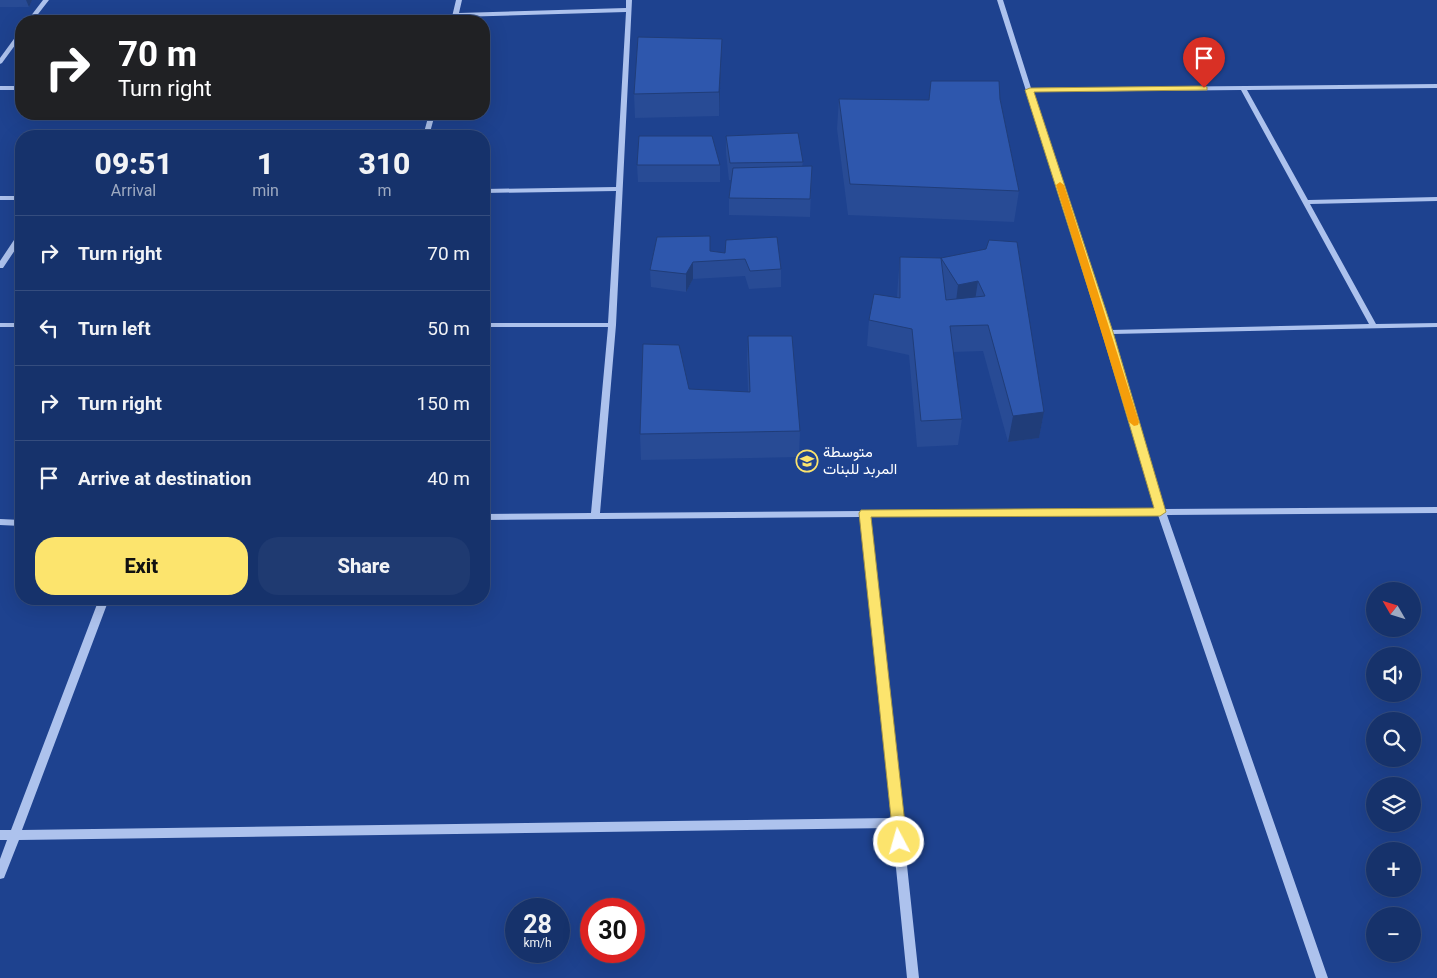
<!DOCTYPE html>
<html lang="en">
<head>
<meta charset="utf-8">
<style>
  body { margin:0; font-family:Roboto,Vazirmatn,sans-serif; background:#1f3a71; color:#f1f3f6; height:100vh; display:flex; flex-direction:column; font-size:19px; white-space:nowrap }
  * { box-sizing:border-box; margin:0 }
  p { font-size:16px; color:#9eaac1 }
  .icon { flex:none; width:28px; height:28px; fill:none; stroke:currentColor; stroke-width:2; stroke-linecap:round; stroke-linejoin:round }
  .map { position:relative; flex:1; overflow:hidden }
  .side { position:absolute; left:15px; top:130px; width:475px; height:475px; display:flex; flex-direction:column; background:#16326b; border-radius:20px; box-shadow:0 5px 20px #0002,0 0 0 1px #354d7e }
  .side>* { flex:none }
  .top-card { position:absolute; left:15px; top:15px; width:475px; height:105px; border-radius:20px; box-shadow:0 5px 20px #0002,0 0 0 1px #354d7e; background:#202124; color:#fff; overflow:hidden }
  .needle { width:32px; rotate:309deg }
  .buttons { position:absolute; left:1366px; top:582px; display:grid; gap:10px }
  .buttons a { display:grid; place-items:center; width:55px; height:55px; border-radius:50%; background:#16326b; box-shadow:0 5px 20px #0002,0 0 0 1px #354d7e; font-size:25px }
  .speed { position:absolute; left:505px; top:898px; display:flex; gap:10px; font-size:25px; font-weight:700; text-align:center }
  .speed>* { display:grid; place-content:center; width:65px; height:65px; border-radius:50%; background:#16326b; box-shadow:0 5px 20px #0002,0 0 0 1px #354d7e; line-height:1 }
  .speed small { font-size:12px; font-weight:400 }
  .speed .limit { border:8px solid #d22; background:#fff; color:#111 }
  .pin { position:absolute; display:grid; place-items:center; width:42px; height:42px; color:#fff; margin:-51px -21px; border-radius:50% 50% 50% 0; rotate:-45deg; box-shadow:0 0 5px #0007 }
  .pin .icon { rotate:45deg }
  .me { position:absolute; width:55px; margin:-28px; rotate:354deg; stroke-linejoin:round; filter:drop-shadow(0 0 4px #0008) }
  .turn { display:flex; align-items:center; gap:18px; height:105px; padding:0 20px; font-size:22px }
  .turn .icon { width:65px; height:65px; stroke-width:2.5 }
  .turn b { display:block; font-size:35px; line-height:42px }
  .eta { display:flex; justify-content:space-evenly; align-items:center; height:85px; text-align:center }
  .eta b { font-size:30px; font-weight:800; line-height:35px }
  .primary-button { display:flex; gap:10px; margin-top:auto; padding:10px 20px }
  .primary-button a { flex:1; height:58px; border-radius:20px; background:#fce46d; color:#111; font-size:20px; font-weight:800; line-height:58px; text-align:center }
  .primary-button a+a { background:#1f3a71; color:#f1f3f6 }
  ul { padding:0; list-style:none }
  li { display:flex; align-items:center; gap:15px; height:75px; padding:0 20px; border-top:1px solid #354d7e }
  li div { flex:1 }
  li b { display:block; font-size:19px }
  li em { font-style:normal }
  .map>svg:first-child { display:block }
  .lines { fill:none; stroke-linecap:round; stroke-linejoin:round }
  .minor { fill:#adc2ed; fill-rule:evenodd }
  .wall { fill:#284b95 }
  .shaded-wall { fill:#203d79 }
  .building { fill:#2e57ad; stroke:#203d79; fill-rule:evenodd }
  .route { fill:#fce46d; stroke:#a49447 }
  .slow { fill:#f59e0b }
  .labels { text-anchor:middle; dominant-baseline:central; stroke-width:5; stroke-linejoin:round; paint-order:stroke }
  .poi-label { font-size:15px; fill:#fff; stroke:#1e428f; text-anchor:start }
</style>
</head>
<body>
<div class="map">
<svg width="1437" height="978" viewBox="0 0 1437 978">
  <rect width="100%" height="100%" fill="#1e428f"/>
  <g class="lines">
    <!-- minor -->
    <path class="minor" d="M43,0H49L35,18L128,19L131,21H27Z
      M456,0H462L459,13L626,8V0H632L616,325L600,513L862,511L865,510L868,511L1156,509L1103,332L997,0H1003L1031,88L1437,84V88L1247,90L1308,200L1437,197V201L1310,204L1376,324L1437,323V327L1112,334L1164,509L1437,507V513L1167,515L1328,978H1316L1158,515L870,517L919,978H907L892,828L19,840L4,878L0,879V859L7,840H0V830H11L99,599H109L22,830L891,818L861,517L484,520V514L591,513L608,327H484V323H608L616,191L484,193V189L616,187L626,12L458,17L457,21H451ZM1241,90L1369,324L1110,330L1033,92Z
      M21,31V37L2,63L0,64V58L19,32Z
      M0,86H21V90H0Z
      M429,114H435L429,136H423Z
      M0,196H21V200H0Z
      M18,234H21V241L3,268H0V261Z
      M0,323H21V327H0Z
      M0,519L21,520V526L0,525Z"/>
  </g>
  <!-- wall -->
  <path class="wall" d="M0,0H32L29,7H0Z
    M721,62L719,116L635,118L634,94Z
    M839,99L929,100L1000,99L1019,191L1014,222L848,215L837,129Z
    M726,136L803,162L802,167L812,166L810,217L729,215V198L732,180H729L726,153Z
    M637,165H720V182H638Z
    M986,249L1044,412L1039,438L1008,442L983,351L953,352L962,419L958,445L917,447L909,355L867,346L869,320L897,297L898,282L900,257L941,258Z
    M711,251L725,253L781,269V287L749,289L745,276L693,279L686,292L651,287L650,270Z
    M748,336L800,431L799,457L641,460L640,434L689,389L748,392L747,361Z"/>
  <!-- shaded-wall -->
  <path class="shaded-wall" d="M26,0H32L29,7Z
    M722,39L721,62L719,116V92Z
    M693,262V279L686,292V274Z
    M978,281L974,307L955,310L958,285Z
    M1044,412L1039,438L1008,442L1013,416Z"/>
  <!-- building -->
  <path class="building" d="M638,37L722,39L719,92L634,94Z
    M931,81H999L1000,99L1019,191L850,184L839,99L929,100Z
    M798,133L803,162L730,163L726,136Z
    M639,136H712L720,165H637Z
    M812,166L810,199L729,198L733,168Z
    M710,236V251L725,253L726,240L777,237L781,269L750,271L745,259L693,262L686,274L650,270L657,237Z
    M989,240L1017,242L1044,412L1013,416L988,325L950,326L962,419L921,421L912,329L869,320L874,294L900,298V257L941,258L986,249ZM941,258L958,285L978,281L985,296L946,300Z
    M748,336H792L800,431L640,434L643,344L679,345L689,389L750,392Z"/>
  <!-- route -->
  <path class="route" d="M1204,86L1207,87V90L1034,92L1113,332L1166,512L1160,516L871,517L907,842L904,846L899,848L894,846L859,513L861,510L1154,508L1102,332L1025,90L1030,88Z"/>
  <!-- slow -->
  <path class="slow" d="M1060,182L1064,185L1139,422L1138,425L1134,426L1129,422L1056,185Z"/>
  <!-- icons -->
  <defs>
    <g id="school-ring" transform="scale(1.125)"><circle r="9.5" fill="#1e428f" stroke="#fce46d" stroke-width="1.5"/><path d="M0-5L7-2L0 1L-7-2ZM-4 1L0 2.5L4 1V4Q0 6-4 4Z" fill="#fce46d"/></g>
  </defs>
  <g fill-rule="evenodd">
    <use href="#school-ring" x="807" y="461"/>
  </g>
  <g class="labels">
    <!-- poi labels -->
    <g class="poi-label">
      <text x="823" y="452">متوسطة<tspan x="823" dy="17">المربد للبنات</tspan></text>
    </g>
  </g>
</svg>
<div class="buttons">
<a><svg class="needle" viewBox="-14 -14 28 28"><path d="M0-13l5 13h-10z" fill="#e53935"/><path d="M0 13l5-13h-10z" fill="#9eaac1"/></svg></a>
<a><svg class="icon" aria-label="sound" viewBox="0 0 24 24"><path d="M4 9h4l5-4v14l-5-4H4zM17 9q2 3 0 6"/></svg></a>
<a><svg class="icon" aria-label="search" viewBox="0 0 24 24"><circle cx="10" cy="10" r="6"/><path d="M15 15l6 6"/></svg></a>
<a><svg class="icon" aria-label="layers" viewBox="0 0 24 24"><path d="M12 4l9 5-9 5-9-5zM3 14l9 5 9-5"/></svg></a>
<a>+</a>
<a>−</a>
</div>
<div class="speed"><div>28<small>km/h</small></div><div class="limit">30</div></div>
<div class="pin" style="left:1204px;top:88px;background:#d93025"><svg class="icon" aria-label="arrive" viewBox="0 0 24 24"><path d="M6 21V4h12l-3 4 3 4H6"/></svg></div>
<svg class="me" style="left:899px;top:842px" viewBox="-20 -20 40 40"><circle r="17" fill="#fce46d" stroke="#fff" stroke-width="3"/><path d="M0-11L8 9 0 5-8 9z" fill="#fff"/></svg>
<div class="top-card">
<div class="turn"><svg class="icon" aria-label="right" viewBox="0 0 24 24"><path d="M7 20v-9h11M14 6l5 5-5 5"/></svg><div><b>70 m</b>Turn right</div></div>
</div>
<section class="side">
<div class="eta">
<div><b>09:51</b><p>Arrival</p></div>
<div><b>1</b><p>min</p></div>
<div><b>310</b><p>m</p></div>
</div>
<ul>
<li><svg class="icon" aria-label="right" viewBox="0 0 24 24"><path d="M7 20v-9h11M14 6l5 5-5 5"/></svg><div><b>Turn right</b></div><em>70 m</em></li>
<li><svg class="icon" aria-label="left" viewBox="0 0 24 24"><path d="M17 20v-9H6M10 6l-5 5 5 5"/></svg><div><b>Turn left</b></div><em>50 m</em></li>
<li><svg class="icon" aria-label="right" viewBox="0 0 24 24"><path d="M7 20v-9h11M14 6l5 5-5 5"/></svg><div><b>Turn right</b></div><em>150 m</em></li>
<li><svg class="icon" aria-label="arrive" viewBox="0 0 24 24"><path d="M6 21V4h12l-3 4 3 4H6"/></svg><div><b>Arrive at destination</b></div><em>40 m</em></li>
</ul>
<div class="primary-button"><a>Exit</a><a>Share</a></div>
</section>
</div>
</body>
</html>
